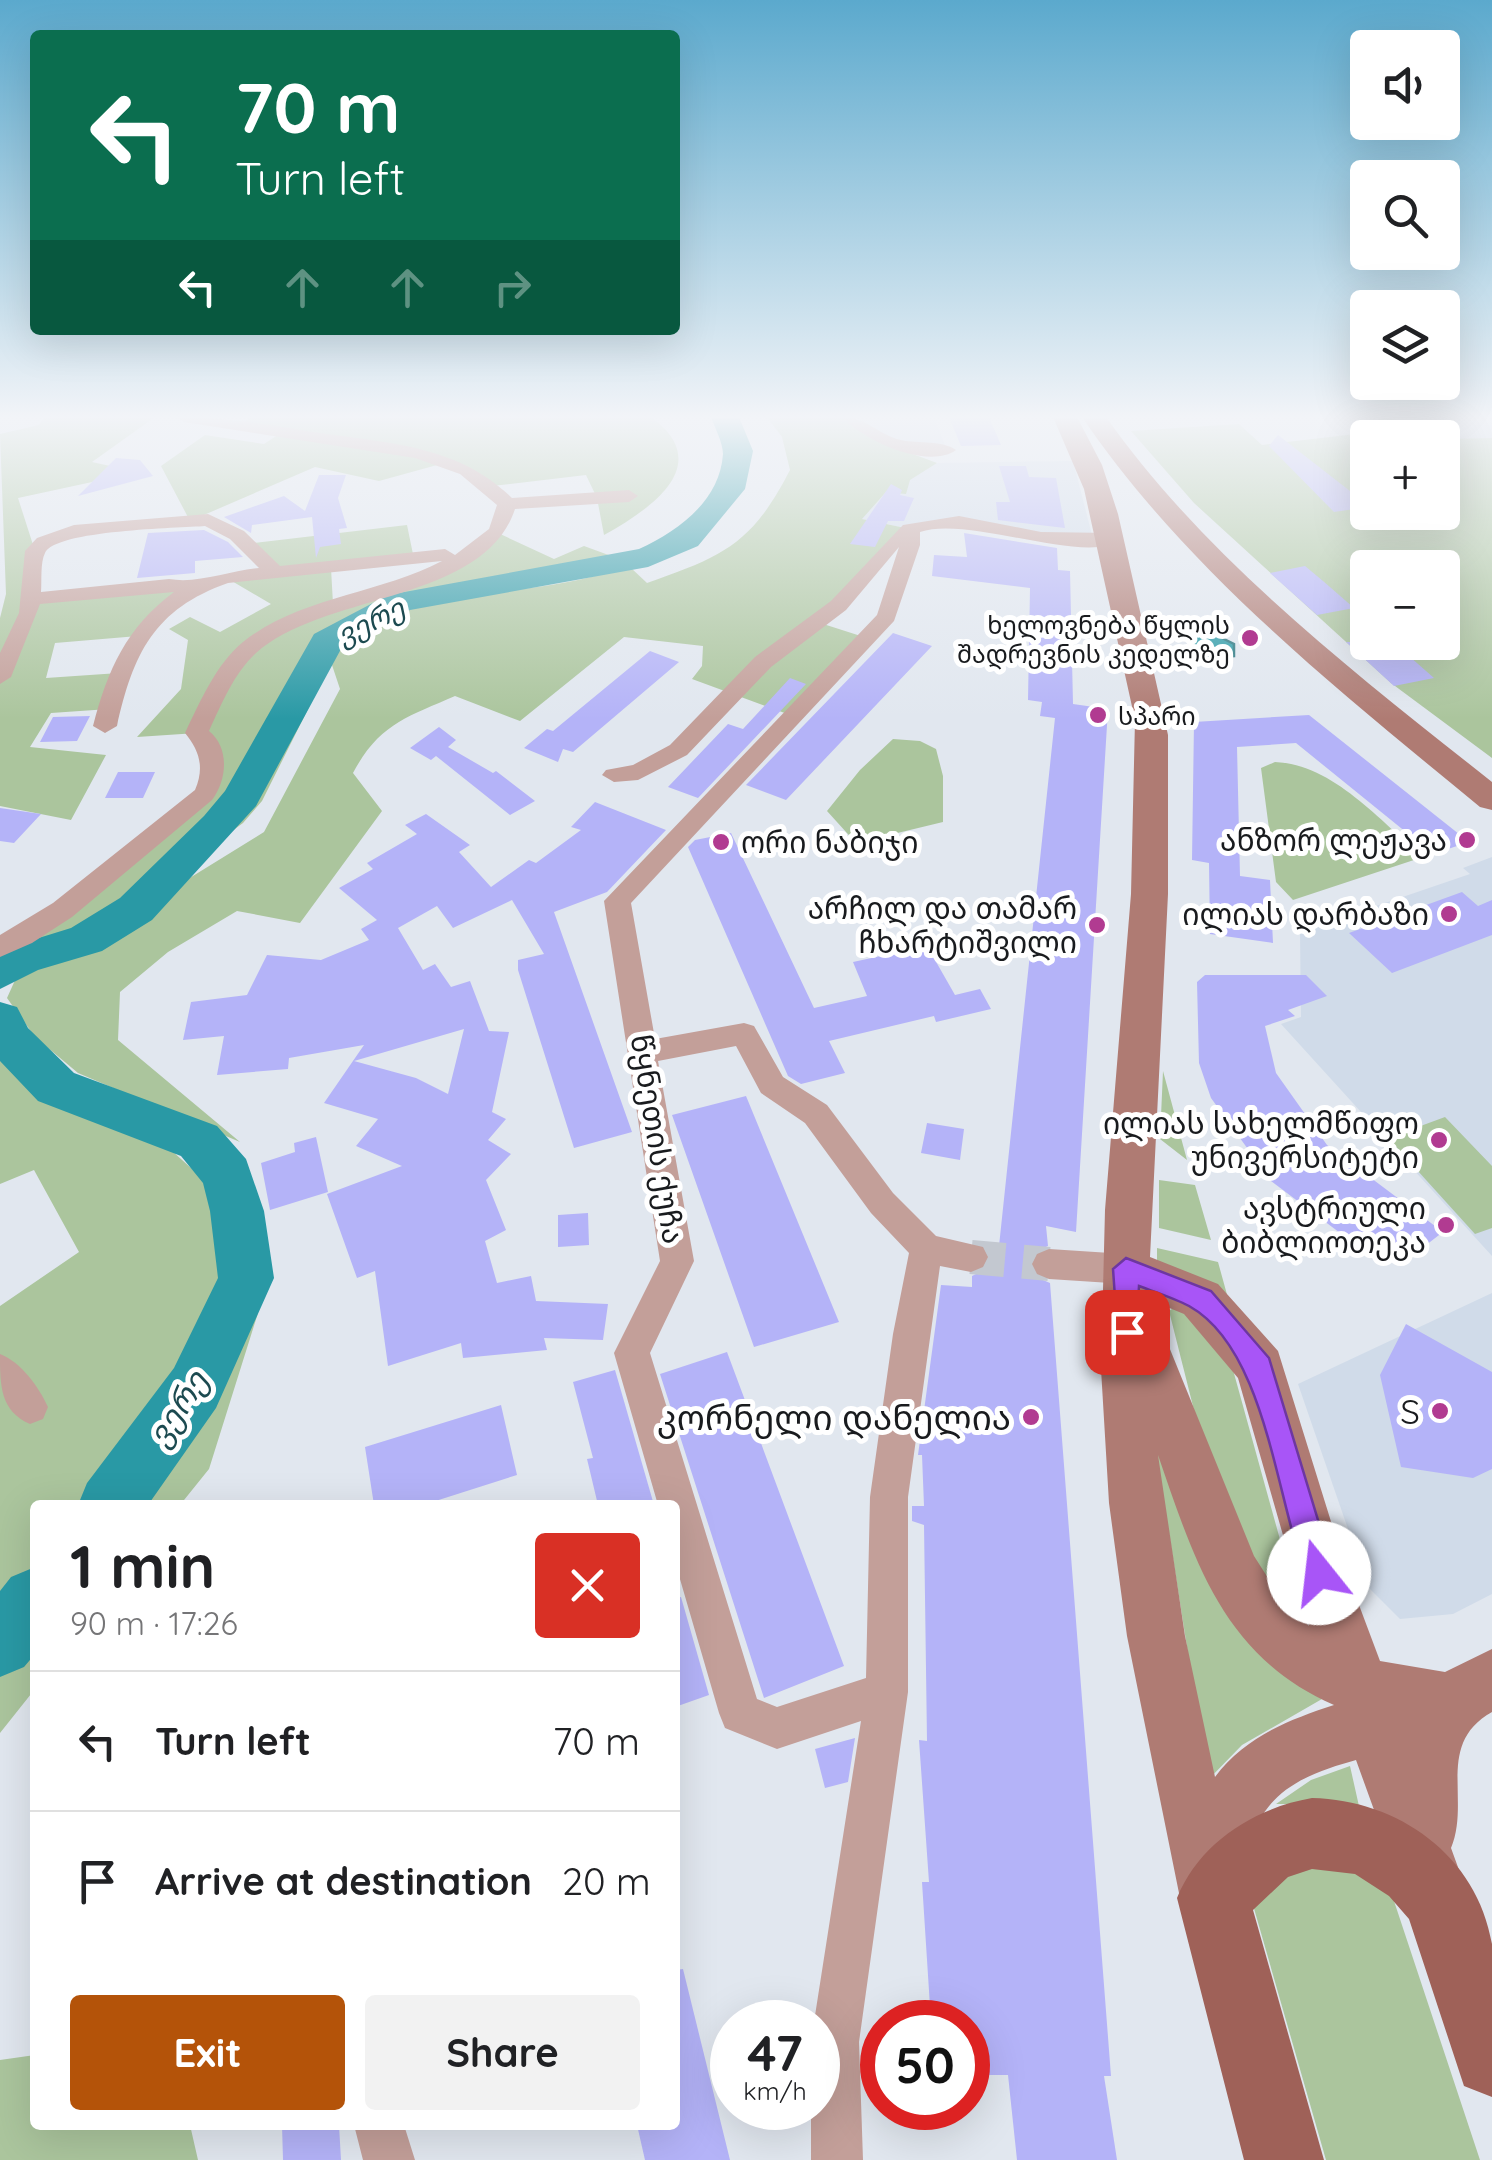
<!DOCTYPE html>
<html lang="en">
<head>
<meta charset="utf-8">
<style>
  body { margin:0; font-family:Quicksand,"Noto Sans Georgian",sans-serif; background:#f2f2f2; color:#202124; height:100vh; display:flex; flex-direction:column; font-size:38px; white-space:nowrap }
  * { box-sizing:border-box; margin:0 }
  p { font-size:32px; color:#757577 }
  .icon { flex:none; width:55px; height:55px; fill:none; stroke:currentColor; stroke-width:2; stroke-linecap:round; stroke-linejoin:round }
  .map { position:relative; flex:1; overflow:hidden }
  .side { position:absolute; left:30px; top:1500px; width:650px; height:630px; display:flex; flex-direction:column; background:#fff; border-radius:10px; box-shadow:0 10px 40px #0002 }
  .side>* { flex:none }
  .hud { position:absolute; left:30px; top:30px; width:650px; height:305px; border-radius:10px; box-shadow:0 10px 40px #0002; background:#0b6e4f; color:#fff; overflow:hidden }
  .controls { position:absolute; left:1350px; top:30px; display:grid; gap:20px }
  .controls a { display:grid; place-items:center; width:110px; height:110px; border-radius:10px; background:#fff; box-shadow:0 10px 40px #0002; font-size:50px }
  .speed { position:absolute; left:710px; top:2000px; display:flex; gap:20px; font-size:50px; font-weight:700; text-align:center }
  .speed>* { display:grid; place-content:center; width:130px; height:130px; border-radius:50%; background:#fff; box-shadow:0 10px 40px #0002; line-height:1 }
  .speed small { font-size:25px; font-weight:400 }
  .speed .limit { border:15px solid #d22; background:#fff; color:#111 }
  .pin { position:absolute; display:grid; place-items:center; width:85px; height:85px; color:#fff; margin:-42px; border-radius:20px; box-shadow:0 5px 15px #0006 }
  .me { position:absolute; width:110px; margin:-55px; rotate:344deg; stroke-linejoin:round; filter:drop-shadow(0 0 8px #0008) }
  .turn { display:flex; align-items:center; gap:35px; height:210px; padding:0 40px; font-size:45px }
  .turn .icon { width:130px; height:130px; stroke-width:2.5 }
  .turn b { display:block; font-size:70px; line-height:85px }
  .lanes { display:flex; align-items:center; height:95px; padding:0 40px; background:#0003; justify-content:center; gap:50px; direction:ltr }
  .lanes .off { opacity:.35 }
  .round { display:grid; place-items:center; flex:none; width:105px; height:105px; border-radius:10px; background:#f2f2f2 }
  .summary { display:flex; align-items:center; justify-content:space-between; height:170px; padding:0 40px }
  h1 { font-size:60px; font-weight:800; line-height:75px }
  .primary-button { display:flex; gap:20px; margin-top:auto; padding:20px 40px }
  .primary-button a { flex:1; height:115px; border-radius:10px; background:#b45309; color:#fff; font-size:40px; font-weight:800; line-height:115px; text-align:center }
  .primary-button a+a { background:#f2f2f2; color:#202124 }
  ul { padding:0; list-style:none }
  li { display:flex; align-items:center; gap:30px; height:140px; padding:0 40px; border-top:2px solid #e0e0e0 }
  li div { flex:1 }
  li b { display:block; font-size:38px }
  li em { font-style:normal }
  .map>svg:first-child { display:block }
  .built { fill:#d0dbe9 }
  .green { fill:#abc59d; fill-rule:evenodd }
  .water { fill:#2999a5; stroke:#24737c; stroke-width:2.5 }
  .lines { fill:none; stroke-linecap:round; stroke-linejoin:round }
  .river { fill:#2999a5; fill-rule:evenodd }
  .building { fill:#b4b3f8; fill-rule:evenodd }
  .street-tunnel { stroke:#c3c8d0; stroke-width:34; stroke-dasharray:34 18; stroke-linecap:butt }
  .street { fill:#c39f99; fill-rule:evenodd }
  .secondary { fill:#af7b73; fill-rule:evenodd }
  .primary { fill:#9f6158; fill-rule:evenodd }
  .route { fill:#a855f7; stroke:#6d37a1; stroke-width:2.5 }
  .poi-dot { fill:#b13b91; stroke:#fff; stroke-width:4 }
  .labels { text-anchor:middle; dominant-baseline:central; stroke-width:10; stroke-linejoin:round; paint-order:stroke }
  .far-poi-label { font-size:25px; fill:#191b1e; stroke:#fff; text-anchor:end }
  .far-water-label { font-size:28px; font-style:italic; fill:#1c4a50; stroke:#fff }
  .poi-label { font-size:30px; fill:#191b1e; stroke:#fff; text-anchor:end }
  .street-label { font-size:30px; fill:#191b1e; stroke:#fff }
  .water-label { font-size:32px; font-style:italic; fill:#1c4a50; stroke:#fff }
  .near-poi-label { font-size:35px; fill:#191b1e; stroke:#fff; text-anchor:end }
</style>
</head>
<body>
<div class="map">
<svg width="1492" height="2160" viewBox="0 0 1492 2160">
  <rect width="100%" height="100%" fill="#e1e7ef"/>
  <!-- built -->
  <path class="built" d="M852,417H934L947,450L897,447L870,438Z
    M1388,417H1492V438L1443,440Z
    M1073,461L1093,539L1039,538L944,520L910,529L861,519L886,492L937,463Z
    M1492,857V1256L1281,1024L1301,1017L1300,932L1470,874L1463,868Z
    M1492,1293V1594L1453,1614L1400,1619L1368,1587L1298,1384Z"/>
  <!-- green -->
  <path class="green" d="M44,417H155L92,462L119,468L120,476L18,498L35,551L32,598L191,589L138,636L55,643L46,678L119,673L109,709L51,713L30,747L106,755L71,820L0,806V618L6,594L0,434L39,425Z
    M250,417H651C717,465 649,510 604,535L597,498L586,475L492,486L448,462L379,481L315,467L190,521L161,466L205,435L264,444L284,431L244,424Z
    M767,417H852L870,438L937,463L910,480L906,494L886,492L862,519L910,529L817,622L867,638L793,716L692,679L702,666L703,646L624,637L520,721L455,696C407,717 379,724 353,773L382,811L300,923L237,911L168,952L120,992L118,1040L240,1142L78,1073L35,1037L7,998L21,967L97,944L132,923L188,879L264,832L340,689L329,656C384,600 456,598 530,588C564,584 597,576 630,567L647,583C724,556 752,544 790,470L782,437Z
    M1388,417L1438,437L1368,438V512H1442L1443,439L1492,438V758L1391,683L1194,503L1131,431L1239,424L1262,445L1355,434L1367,422ZM1368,568H1442V642H1368Z
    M407,525L414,559L331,568L333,604L446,570L498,533L554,559L584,546L614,557L541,574L403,596L318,640L303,666L308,681V709L262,801L243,823L217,842L160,873L84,932L18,950L0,961V947L207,790L197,733L137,737L181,689L188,640L169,629L190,617L220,632L271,604L225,577L275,572L246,544Z
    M893,739L920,741L936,749L943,776V822L856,843L827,811L860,770Z
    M1275,762C1333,764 1381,822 1423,857L1293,900L1276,882L1261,768Z
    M0,1050L44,1101L171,1150L212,1187L231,1287L177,1384L82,1505H35V1565L0,1609V1306L79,1252L34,1170L0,1184Z
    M1163,1071L1187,1160L1160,1139Z
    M1445,1117L1492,1166V1228L1475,1234L1388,1138Z
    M1159,1180L1195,1185L1211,1240L1159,1228Z
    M1157,1248L1218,1262L1231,1309L1157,1264Z
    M1176,1306L1185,1307L1230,1359L1307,1637L1225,1533L1169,1311Z
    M258,1313L209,1469L180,1505H125L199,1409Z
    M1141,1356L1278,1658L1322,1699L1242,1745L1208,1780Z
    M35,1620V1689L0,1733V1665Z
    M1350,1766L1363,1824L1312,1804H1276L1311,1780Z
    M1328,1863L1363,1876L1392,1895L1480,2160H1326L1253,1905L1289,1866Z
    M35,2055V2125H190L198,2160H0V2060Z"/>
  <!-- water -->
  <path class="water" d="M1216,635L1234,644V656L1205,658L1190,647L1196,636Z"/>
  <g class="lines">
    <!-- river -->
    <path class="river" d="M711,417H739L753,451L745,489L698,546L648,567L410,610L341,649L256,806L152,920L102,951L38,970L0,989V950L71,928L120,898L204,816L225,791L314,634L388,595L639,549C678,531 720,501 723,454C723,443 715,428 711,417Z
      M0,1002L17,1007L28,1028L74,1073L217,1126L246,1159L264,1211L274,1278L216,1408L148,1505H78L87,1483L174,1368L218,1278L210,1211L203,1183L181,1156L38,1101L0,1061Z
      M35,1567V1654L24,1667L0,1677V1591L11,1577Z"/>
  </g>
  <!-- building -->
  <path class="building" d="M949,417H989L1001,445L961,446Z
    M1278,435L1368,505V507L1334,512L1269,446Z
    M116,458L140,460L153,476L78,496Z
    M999,466H1026L1029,477L1056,478L1065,528L998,520L996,502H1010Z
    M319,475H346L338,498L347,528L339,529L341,544L320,547L316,558L312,517L252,525L251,533L224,517L284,496L305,511Z
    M891,484L902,490L900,495L914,498L904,521H888L875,547L850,544Z
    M204,530L228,542L243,557L195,561V573L137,578L148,533Z
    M964,533L1057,548L1058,570L1070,571L1073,704L1108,709L1076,1232L1046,1226L1048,1246L1034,1252L1029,1266L1036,1277L1050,1283L1111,2076H1104L1117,2160H1017L1008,2075H968V2022H931L922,1882H929L919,1740L927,1741L924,1525L912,1521V1506H924L922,1455H918L941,1285L972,1287V1276L984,1270L991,1259L986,1245L999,1246L1055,718L1040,716L1042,702L1028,700L1030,588L932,576L934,555L967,557Z
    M1305,566L1323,581L1354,608L1317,615L1270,573Z
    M893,633L932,646L786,800L746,785Z
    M1346,642H1393L1434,678L1394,686Z
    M650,651L679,662L573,752L563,749L558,762L524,748L547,729L553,731Z
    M790,678L806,684L698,798L668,787L728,724L743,729Z
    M1309,715L1469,842L1433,854L1296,743L1237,747L1240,876L1270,880L1273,943L1210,934L1209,863L1192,860L1194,722Z
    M90,716L77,741L40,742L53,717Z
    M439,727L456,740L448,747L493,773L496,771L535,801L510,815L436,756L431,760L410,748Z
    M118,772H155L143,798H105Z
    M595,802L666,830L607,892L554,912L632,1132L574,1148L518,970V960L544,954L512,900L453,928L437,906L398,928L423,970L435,964L451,987L470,981L489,1031L509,1032L492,1112L506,1119L488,1140L511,1154L486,1180L506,1230L485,1241L497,1283L531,1276L536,1301L608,1304L603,1340L544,1338L547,1350L463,1358L461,1343L388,1366L375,1271L357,1278L327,1194L402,1166L356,1146L378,1119L324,1103L364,1045L289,1058L288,1069L217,1075L224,1036L183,1040L191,1002L247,995L267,955L321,960L369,940L361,929L377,920L339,888L373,869L367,863L417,834L405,825L426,814L470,845L459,852L491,887L529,860L536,863L581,830L571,827ZM464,1029L448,1094L416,1078L354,1061Z
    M0,808L41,814L14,843L0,841Z
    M731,833L814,1008L867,996L853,962L927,946L955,995L980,989L991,1009L936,1022L934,1016L829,1041L845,1073L801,1084L788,1076L688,847L695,840Z
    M1462,892L1478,906L1492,900V935L1392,973L1349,933Z
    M1205,975H1306L1327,996L1288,1010L1295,1016L1265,1026L1276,1073L1327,1145L1443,1232L1417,1252L1402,1258L1383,1257L1356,1245L1271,1181L1211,1098L1199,1063L1197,982Z
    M746,1096L839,1322L754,1347L672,1115Z
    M927,1123L964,1129L960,1160L921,1153Z
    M316,1137L328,1192L270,1210L261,1163L295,1152L294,1143Z
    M588,1213L589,1245L558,1247V1215Z
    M1406,1324L1492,1372V1469L1473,1478L1401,1467L1380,1375Z
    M727,1352L844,1666L764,1698L660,1374Z
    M615,1370L654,1505H598L587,1459L593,1458L573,1382Z
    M501,1405L517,1475L423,1505H374L365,1447Z
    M681,1597L709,1695L675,1707V1598Z
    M855,1738L848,1782L825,1788L815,1749Z
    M683,1969L730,2160H645L637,2125H675V1970Z
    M282,2125H339L341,2160H283Z"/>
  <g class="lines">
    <!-- street-tunnel -->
    <path class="street-tunnel" d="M971,1257L1049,1264"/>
    <!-- street -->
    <path class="street" d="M176,417C223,417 266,424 313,432C385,443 457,444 512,498L629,490L638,496L629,502L515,509C484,603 324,592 256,653C234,673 221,705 209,731C230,748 227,780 212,800L72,917L32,943L0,957V935L53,903L195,790C205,767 199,750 185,733C200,702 216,664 243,642C299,597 379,594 442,561L228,583C154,609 133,654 117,726L105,733L93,726C108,669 126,628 174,592L40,604L11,677L0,684V653L19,613L25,551L37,538L74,525L208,514L244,531L280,566L445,549L455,555L489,529L497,505L460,474L415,458L184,422ZM205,526L230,539L259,568C229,571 198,584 169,579L41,592C42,581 40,563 45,553C55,530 179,528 205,526Z
      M843,417C867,417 878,435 901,440C919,444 942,440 956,450C929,470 863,441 843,417Z
      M959,516L1041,532L1112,533L1122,539C1088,567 970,515 920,532V545L894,621L631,903L655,1039L744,1023L754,1026L783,1077L827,1105L893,1193L936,1236L983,1247L988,1257L983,1267L971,1272L940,1266L908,1497V1692L859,2042L863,2160H811V2108H818V2022H814L861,1721L777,1749L725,1728L719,1713L675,1562V1505H658L614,1353L660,1261L604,901L877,615L899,547L846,610L771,667L687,755L638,780L614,782L602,775L606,770L633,765L670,745L755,657L831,601L903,525ZM736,1046L761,1093L805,1123L871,1213L909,1253L893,1334L870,1497L866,1678L777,1707L757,1699L650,1353L694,1261L658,1061Z
      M1049,1249L1126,1254L1138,1259L1143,1269L1138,1279L1126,1284L1049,1279L1037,1274L1032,1264L1037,1254Z
      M0,1354C21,1362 39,1387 48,1407L43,1419L30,1424C0,1411 0,1385 0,1354Z
      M354,2125H404L415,2160H363Z"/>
    <!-- secondary -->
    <path class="secondary" d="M1053,417H1077L1102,465L1118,514L1168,735V894L1150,1257L1218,1284L1278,1351L1347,1573L1380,1661L1445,1672L1492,1649V1712C1435,1744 1471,1800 1451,1848L1463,1881L1454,1904L1431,1913L1408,1904L1356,1760C1320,1770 1277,1784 1259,1822C1246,1850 1249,1890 1236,1921L1213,1931L1190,1921L1180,1898L1127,1636L1109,1503L1101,1369L1105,1210L1131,894L1135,720L1084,489ZM1150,1300L1184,1314L1238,1378L1309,1626L1277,1592L1254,1556ZM1158,1455C1195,1562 1223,1656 1334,1705C1288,1720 1245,1737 1215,1777L1185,1636Z
      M1082,417H1106C1207,560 1356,674 1492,782V810L1480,807C1338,690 1186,570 1082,417Z"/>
    <!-- primary -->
    <path class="primary" d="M1312,1798C1398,1800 1477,1855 1492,1944C1492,1989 1492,2050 1492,2097L1464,2086L1409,1919L1389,1896L1355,1874L1312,1869L1288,1877L1253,1910L1324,2160H1244L1177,1898C1199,1843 1254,1808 1312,1798Z"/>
  </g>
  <!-- sky -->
  <linearGradient id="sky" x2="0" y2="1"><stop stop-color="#5ba9cd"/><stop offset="0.58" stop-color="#f2f4f8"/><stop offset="1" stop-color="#f2f4f8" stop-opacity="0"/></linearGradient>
  <rect width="1492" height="719" fill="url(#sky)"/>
  <!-- route -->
  <path class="route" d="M1126,1258L1211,1291L1269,1358L1334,1573L1330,1583L1319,1588L1309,1583C1276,1505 1268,1350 1189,1306C1174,1298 1155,1292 1139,1286L1136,1340L1127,1344L1118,1340L1113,1269Z"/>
  <!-- markers -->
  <g class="poi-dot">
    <circle cx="1250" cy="638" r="10"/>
    <circle cx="1098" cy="715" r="10"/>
    <circle cx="1467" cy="840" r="10"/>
    <circle cx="721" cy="842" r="10"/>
    <circle cx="1449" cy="914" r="10"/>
    <circle cx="1097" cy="925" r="10"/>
    <circle cx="1439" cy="1140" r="10"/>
    <circle cx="1446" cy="1225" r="10"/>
    <circle cx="1440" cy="1411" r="10"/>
    <circle cx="1031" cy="1417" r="10"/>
  </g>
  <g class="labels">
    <!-- far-poi labels -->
    <g class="far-poi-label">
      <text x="1230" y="624">ხელოვნება წყლის<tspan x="1230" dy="29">შადრევნის კედელზე</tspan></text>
      <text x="1118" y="715" text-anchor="start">სპარი</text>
    </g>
    <!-- far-water labels -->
    <g class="far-water-label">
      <text transform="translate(370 621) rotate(-26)">ვერე</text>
    </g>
    <!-- poi labels -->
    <g class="poi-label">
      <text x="1447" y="840">ანზორ ლეჟავა</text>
      <text x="741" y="842" text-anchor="start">ორი ნაბიჯი</text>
      <text x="1077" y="908">არჩილ და თამარ<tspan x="1077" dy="34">ჩხარტიშვილი</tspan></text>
      <text x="1429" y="914">ილიას დარბაზი</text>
      <text x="1419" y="1123">ილიას სახელმწიფო<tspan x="1419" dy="34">უნივერსიტეტი</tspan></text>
      <text x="1426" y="1208">ავსტრიული<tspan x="1426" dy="34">ბიბლიოთეკა</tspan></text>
    </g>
    <!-- street labels -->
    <g class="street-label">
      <text transform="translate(658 1139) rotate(81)">წყნეთის ქუჩა</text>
    </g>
    <!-- water labels -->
    <g class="water-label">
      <text transform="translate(177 1408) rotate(-57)">ვერე</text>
    </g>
    <!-- near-poi labels -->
    <g class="near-poi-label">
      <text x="1420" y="1411">S</text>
      <text x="1011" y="1417">კორნელი დანელია</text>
    </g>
  </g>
</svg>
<div class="controls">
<a><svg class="icon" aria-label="sound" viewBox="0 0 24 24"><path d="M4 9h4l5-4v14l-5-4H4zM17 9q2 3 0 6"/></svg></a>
<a><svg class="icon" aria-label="search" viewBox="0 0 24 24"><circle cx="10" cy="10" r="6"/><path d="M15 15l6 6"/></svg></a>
<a><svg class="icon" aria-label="layers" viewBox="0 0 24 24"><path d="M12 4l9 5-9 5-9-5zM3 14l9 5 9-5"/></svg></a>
<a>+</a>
<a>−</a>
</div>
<div class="speed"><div>47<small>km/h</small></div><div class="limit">50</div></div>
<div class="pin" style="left:1127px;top:1332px;background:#d93025"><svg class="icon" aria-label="arrive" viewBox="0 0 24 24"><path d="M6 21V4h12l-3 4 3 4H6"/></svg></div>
<svg class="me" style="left:1319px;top:1573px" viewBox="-20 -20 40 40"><circle r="19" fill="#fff"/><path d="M0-13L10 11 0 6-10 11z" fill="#a855f7"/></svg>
<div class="hud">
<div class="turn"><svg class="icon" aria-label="left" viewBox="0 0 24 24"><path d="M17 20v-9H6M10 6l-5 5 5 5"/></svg><div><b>70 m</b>Turn left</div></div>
<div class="lanes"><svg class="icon" aria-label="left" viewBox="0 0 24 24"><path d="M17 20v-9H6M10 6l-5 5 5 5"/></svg><svg class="icon off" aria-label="ahead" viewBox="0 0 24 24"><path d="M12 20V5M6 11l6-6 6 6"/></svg><svg class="icon off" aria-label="ahead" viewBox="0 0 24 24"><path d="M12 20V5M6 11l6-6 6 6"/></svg><svg class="icon off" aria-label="right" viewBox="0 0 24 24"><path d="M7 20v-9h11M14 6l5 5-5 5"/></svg></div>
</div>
<section class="side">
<div class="summary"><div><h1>1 min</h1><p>90 m · 17:26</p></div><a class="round" style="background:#d93025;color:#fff"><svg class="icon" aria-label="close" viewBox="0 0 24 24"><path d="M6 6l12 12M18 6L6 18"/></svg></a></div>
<ul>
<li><svg class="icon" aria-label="left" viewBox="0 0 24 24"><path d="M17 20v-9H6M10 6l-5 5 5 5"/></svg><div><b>Turn left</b></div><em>70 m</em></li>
<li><svg class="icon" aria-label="arrive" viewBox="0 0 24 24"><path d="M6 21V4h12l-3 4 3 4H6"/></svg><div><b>Arrive at destination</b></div><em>20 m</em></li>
</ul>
<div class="primary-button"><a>Exit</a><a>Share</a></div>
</section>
</div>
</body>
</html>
